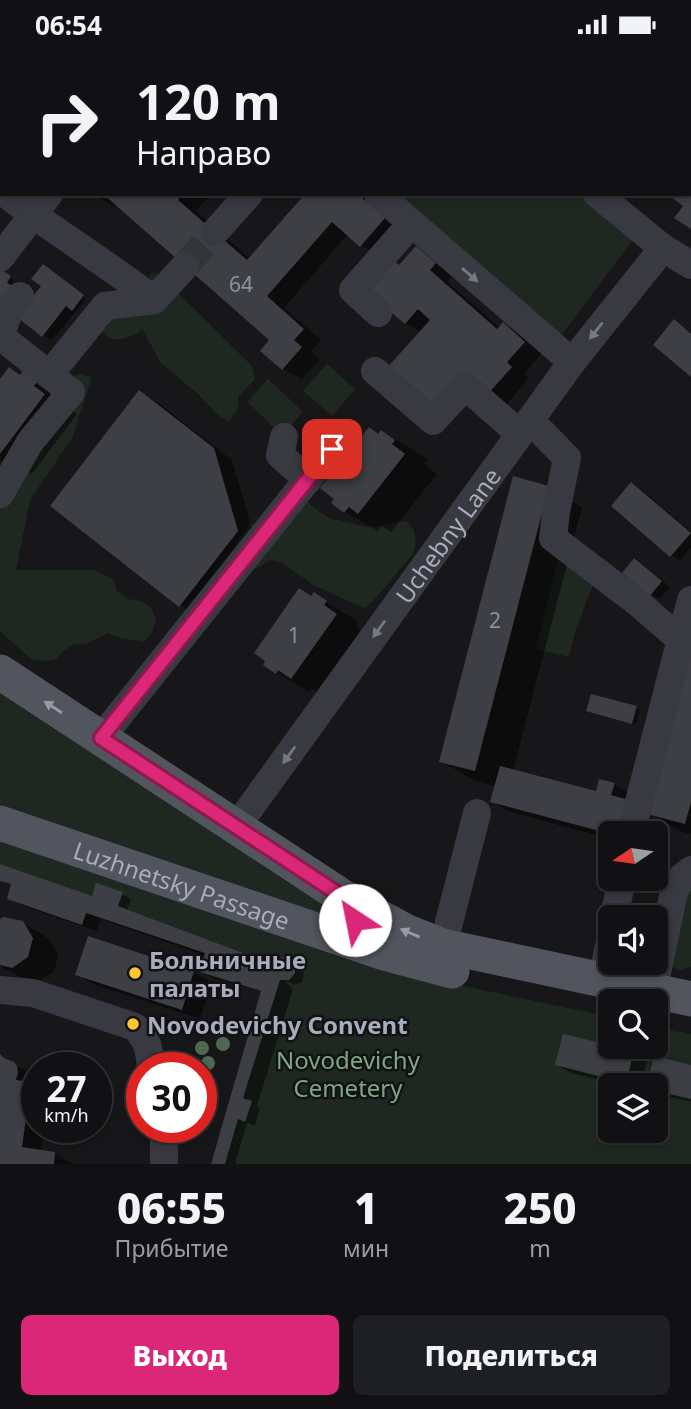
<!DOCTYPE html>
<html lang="ru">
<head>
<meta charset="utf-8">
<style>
  body { margin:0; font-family:"Noto Sans",sans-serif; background:#1e1f21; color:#f1f3f6; height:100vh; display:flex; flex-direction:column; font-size:26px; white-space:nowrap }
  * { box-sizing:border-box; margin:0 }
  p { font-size:23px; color:#9c9da0 }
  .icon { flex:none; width:38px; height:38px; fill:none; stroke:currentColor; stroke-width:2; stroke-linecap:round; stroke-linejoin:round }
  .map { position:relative; height:1115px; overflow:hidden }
  .sheet { display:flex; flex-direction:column; background:#111113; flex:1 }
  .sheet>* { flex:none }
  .hud { position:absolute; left:0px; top:0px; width:691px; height:147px; box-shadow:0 4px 10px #0003,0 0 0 2px #303133; background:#111113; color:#f1f3f6; overflow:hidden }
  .needle { width:46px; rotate:257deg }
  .controls { position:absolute; left:598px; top:772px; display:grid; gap:14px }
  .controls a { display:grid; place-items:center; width:70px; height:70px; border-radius:10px; background:#111113; box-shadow:0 4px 10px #0003,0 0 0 2px #303133; font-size:35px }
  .speed { position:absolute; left:21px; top:1003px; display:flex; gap:14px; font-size:35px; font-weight:700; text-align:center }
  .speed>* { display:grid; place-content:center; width:91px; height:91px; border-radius:50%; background:#111113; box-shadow:0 4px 10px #0003,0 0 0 2px #303133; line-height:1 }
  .speed small { font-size:18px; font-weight:400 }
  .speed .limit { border:10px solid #d22; background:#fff; color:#111 }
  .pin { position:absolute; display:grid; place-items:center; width:60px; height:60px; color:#fff; margin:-30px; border-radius:14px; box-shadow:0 4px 10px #0006 }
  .me { position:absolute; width:77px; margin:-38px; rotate:326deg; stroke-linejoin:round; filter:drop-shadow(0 0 5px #0008) }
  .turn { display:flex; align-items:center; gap:24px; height:147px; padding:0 21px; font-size:32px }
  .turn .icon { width:91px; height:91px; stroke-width:2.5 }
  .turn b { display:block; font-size:49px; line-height:60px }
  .eta { display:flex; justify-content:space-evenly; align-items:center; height:119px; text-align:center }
  .eta b { font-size:42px; font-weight:800; line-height:49px }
  .action { display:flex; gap:14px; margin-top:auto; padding:14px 21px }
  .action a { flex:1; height:80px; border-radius:10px; background:#db2777; color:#fff; font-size:28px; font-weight:800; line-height:80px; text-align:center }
  .action a+a { background:#1e1f21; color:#f1f3f6 }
  .status { display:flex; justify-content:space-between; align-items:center; height:49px; padding:0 35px; background:#111113; direction:ltr }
  .status svg { height:19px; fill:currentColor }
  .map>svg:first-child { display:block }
  .green { fill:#1e2820; fill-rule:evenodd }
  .shadow { fill:#0007 }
  .building { fill:#3e3f44 }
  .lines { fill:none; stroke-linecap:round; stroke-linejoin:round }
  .minor-tunnel { stroke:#343539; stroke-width:28; stroke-dasharray:28 14; stroke-linecap:butt }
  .minor { stroke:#393a41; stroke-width:28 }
  .major { stroke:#53555e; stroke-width:35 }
  .tree { fill:#4f6653 }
  .oneway { fill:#767984 }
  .oneway2 { fill:#979ba8 }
  .route-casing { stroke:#8e194d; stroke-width:18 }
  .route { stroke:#db2777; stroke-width:12 }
  .poi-dot { fill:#ffc729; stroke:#121214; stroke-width:2.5 }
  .labels { text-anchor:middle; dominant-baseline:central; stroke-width:5; stroke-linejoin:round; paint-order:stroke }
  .number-label { font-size:21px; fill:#8e919d }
  .street-label { font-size:24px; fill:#a8acbb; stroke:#121214 }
  .poi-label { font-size:24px; font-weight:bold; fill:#a8acbb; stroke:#121214; text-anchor:start }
  .park-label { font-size:24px; fill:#7da783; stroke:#121214 }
</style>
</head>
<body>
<div class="status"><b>06:54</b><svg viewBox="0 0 49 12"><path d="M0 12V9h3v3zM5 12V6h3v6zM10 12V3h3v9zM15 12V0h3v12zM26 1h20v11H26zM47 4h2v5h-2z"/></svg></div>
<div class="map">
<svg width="691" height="1115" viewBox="0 0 691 1115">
  <rect width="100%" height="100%" fill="#171719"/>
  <!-- green -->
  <path class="green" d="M394,145H579L634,189L560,288Z
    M151,224L164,225L180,246L252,317L255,330L238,348V359L229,373L217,365L198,345L160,313L142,279C138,285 135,285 128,288C117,292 110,292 102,282L108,277L114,251L147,237Z
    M327,315L355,340L332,367L303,342Z
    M79,325L92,328L72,389L30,451L16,521H94L113,530L117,542L128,550L140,552L151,558L156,571L152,583L144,593L120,589L108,584L86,595H74L63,602L56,610L44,612L31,610L0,582V435L68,330Z
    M268,330L303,363L282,386L247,353Z
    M295,443L320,463L331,470L368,478L406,472L414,481L416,493L413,505L373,552L364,559L315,537L282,514L270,511L259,518L247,522L229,505L249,475L266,474Z
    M559,506L595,531L576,580L569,608L536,600Z
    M0,635L323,850L324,859L319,865L0,761Z
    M0,792L449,934L611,968V998H656V978L691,985V1115H225L238,1070L245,1072L252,1052L243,1049L280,931H289L295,924C297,915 293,909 284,908L275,911L273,915L92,847L0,815ZM611,1036H656V1082H611Z
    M691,836V918L678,921L671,916L674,873Z"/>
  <!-- shadow -->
  <path class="shadow" d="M26,0H61L64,2H28Z
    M101,0H196L194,2H103Z
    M478,0H528L527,2H481Z
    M608,0H683L686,2H611Z
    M690,0H691V46L690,45Z
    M2,28V106L0,105V30Z
    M690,105L691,106V178L686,156L690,145Z
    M94,145H211L196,162L250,210L307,145H362L402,181L380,207L361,196L348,185L284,259L321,291L311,303L320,310L302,330L283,320L262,302L271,291L118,156L115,158Z
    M0,195L17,209L4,225L14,230L0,270Z
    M416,199L435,209L453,226L447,233L500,279L503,275L521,286L542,304L524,325L529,329L506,356L421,283L406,274L368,240L393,212L401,217Z
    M47,219L86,250L52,291L43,286L44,237Z
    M24,325L56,344L66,357L77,365L32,425L21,418L18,422L0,411V333Z
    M139,343L158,354L232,411L256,493L199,567L180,556L52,457Z
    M382,383L415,402L427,411L424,415L437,425L391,483L381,477L378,482L345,463Z
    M632,435L641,440L691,483V498L680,511L671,506Z
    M549,439L582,458L513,722L597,745L614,735L632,746L611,784V790L510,763L492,752L496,737L473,731L441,712Z
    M635,511L644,516L670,538L660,550L651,545Z
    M314,546L359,573L356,577L368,586L325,647L311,640L309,643L277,624Z
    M691,610V785L682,783L649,764Z
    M636,658L640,661L636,675L588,662Z
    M0,817L93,849L122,845L131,850L127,862L272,917L292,913L301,918L304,926L302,933L295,936L283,930L293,940L257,1057L260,1059L255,1077L247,1074L235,1115H213L263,943L211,928L202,923L206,907L101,870L97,882L23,857L9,849L13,836L0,832Z
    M0,872L22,874L48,889L58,905L54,923L38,932L20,928L0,917Z
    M194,923L212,934L200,970L95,936L77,925Z
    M633,1004L647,1012L641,1036H622L571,1024L557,1016Z
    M0,1007L28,1023L35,1029L37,1038V1078H45L41,1102L55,1104L73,1115H0Z
    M691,1018V1053L662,1046L656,1043V1036H649Z"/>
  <!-- building -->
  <path class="building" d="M103,145H183L178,151L247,211L305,145H358L385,169L360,198L332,173L267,247L304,280L294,291L302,298L282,321L260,302L269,291Z
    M667,145H691V180L674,169L683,157Z
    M416,197L436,214L430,221L497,280L503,273L525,293L507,313L512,318L486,347L433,362L386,320L430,271L418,260L405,275L365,241L392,210L399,216Z
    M43,215L84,246L72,262L66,257L42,288L17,268L41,237L31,230Z
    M0,220L11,227L7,234L13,237L0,261Z
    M674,270L691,285V328L653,296Z
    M9,318L20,326L23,322L37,333L34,337L45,345L0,405V330Z
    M139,341L214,399L238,482L179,558L50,457Z
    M369,378L378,385L381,381L395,391L392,395L405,405L358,465L349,458L344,464L331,454L334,450L320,439Z
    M513,427L549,437L475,722L439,713Z
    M631,433L691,484L670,508L611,457Z
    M634,509L662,532L650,547L622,524Z
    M299,539L311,547L314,543L327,552L324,556L337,565L291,630L278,621L276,625L263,616L265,612L254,604Z
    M691,606V753L685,775L647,765Z
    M591,645L637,657L632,675L586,662Z
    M500,717L596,742L599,730L615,734L611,746L629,751L621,784H611V785L490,753Z
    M0,815L92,847L96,834L123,843L118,857L273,915L275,911L284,908L292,911L295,915V924L289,931H280L243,1049L252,1052L245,1073L238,1070L225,1115H211L261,942L200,923L205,904L86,864L82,876L7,850L11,835L0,832Z
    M3,868L23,872L33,889L28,908L12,919L0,916V870Z
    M88,887L194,922L182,961L75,926Z
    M563,985L634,1002L626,1034L555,1016Z
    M0,1005L4,1009L14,1013L17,1017L18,1023L16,1031L31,1033L22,1098L55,1103L54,1115H0Z
    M654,1007L691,1016V1050L656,1042V1036H647Z"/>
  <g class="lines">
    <!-- minor-tunnel -->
    <path class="minor-tunnel" d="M185,217L215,183"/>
    <!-- minor -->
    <g class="minor">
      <path d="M80,0L82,2"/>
      <path d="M213,0L215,2"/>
      <path d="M413,0L415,2"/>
      <path d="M578,0L581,2"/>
      <path d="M0,2H2"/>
      <path d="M167,2L168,0"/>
      <path d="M537,2L538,0"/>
      <path d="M690,74L691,75"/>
      <path d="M6,145C54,183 107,214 154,251"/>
      <path d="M378,145L572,313"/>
      <path d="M597,145L663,199L691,216"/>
      <path d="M215,183L249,145"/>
      <path d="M0,209L49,145"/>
      <path d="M378,264L353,241L411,175"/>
      <path d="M375,322L433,372L465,337L520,385"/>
      <path d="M49,326L105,257L154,251L185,217"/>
      <path d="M530,371L567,409L556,463L553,489L638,554L681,591"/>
      <path d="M284,388L280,406L308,431"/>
      <path d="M0,445L30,393L71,343L0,287L9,263L20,247"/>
      <path d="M101,689L332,400"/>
      <path id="s1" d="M237,777L572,313L663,199"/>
      <path d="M631,784L691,551"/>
      <path d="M614,868L622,830"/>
      <path d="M443,897L477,764"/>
      <path d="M602,932L611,886"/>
      <path d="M0,941L33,944L135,978C148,992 149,999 151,1018"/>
      <path d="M653,943L674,843L682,828L691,821"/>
      <path d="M161,1078L164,1090V1115"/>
    </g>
    <!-- major -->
    <g class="major">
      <path d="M0,623L346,850L405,882L443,897L691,950"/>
      <path id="s2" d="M0,774L381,903L452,922"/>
    </g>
  </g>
  <!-- trees -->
  <g class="tree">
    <circle cx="223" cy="995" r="7"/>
    <circle cx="202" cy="999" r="7"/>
    <circle cx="208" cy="1014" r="7"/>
  </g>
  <!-- one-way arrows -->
  <defs><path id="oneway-solid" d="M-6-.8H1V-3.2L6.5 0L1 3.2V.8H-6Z" transform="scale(1.75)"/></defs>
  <g class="oneway">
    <use href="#oneway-solid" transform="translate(470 226) rotate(41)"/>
    <use href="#oneway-solid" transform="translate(596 282) rotate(128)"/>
    <use href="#oneway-solid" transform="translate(379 580) rotate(126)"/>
    <use href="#oneway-solid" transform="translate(289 706) rotate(126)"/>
  </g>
  <g class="oneway2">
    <use href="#oneway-solid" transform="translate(53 658) rotate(-147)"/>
    <use href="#oneway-solid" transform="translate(410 884) rotate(-157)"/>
  </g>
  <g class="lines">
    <!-- route casing -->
    <g class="route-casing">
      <path id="route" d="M332,400L101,689L346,850L355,863V871"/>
    </g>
    <!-- route -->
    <use href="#route" class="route"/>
  </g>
  <!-- markers -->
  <g class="poi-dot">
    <circle cx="135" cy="924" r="7"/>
    <circle cx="133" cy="975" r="7"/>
  </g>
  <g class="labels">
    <!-- number labels -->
    <g class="number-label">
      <text x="241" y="235">64</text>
      <text x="495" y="571">2</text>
      <text x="294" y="586">1</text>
    </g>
    <!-- street labels -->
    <g class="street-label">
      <text stroke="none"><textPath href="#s1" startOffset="359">Uchebny Lane</textPath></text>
      <text stroke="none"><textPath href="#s2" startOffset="192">Luzhnetsky Passage</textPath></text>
    </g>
    <!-- poi labels -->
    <g class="poi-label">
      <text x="149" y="910">Больничные<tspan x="149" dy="28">палаты</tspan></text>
      <text x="147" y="975">Novodevichy Convent</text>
    </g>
    <!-- park labels -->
    <g class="park-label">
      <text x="348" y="1010">Novodevichy<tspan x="348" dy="28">Cemetery</tspan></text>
    </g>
  </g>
</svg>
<div class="controls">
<a><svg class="needle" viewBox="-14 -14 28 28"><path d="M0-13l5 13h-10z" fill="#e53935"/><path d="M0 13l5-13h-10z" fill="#9c9da0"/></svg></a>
<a><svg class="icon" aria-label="sound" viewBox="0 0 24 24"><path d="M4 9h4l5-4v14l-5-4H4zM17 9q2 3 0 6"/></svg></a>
<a><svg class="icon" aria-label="search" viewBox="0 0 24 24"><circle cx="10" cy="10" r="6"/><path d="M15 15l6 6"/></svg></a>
<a><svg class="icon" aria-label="layers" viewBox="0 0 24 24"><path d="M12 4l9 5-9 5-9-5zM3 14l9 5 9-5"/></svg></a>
</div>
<div class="speed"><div>27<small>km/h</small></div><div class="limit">30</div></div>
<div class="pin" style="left:332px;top:400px;background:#d93025"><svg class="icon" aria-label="arrive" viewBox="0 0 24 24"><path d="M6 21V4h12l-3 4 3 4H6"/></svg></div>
<svg class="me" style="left:355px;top:871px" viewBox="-20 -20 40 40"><circle r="19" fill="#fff"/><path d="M0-13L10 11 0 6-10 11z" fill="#db2777"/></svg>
<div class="hud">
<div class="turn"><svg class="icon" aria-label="right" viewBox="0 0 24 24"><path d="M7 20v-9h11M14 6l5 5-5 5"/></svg><div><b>120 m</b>Направо</div></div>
</div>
</div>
<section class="sheet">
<div class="eta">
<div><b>06:55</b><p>Прибытие</p></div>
<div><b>1</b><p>мин</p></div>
<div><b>250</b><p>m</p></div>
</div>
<div class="action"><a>Выход</a><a>Поделиться</a></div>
</section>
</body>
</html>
